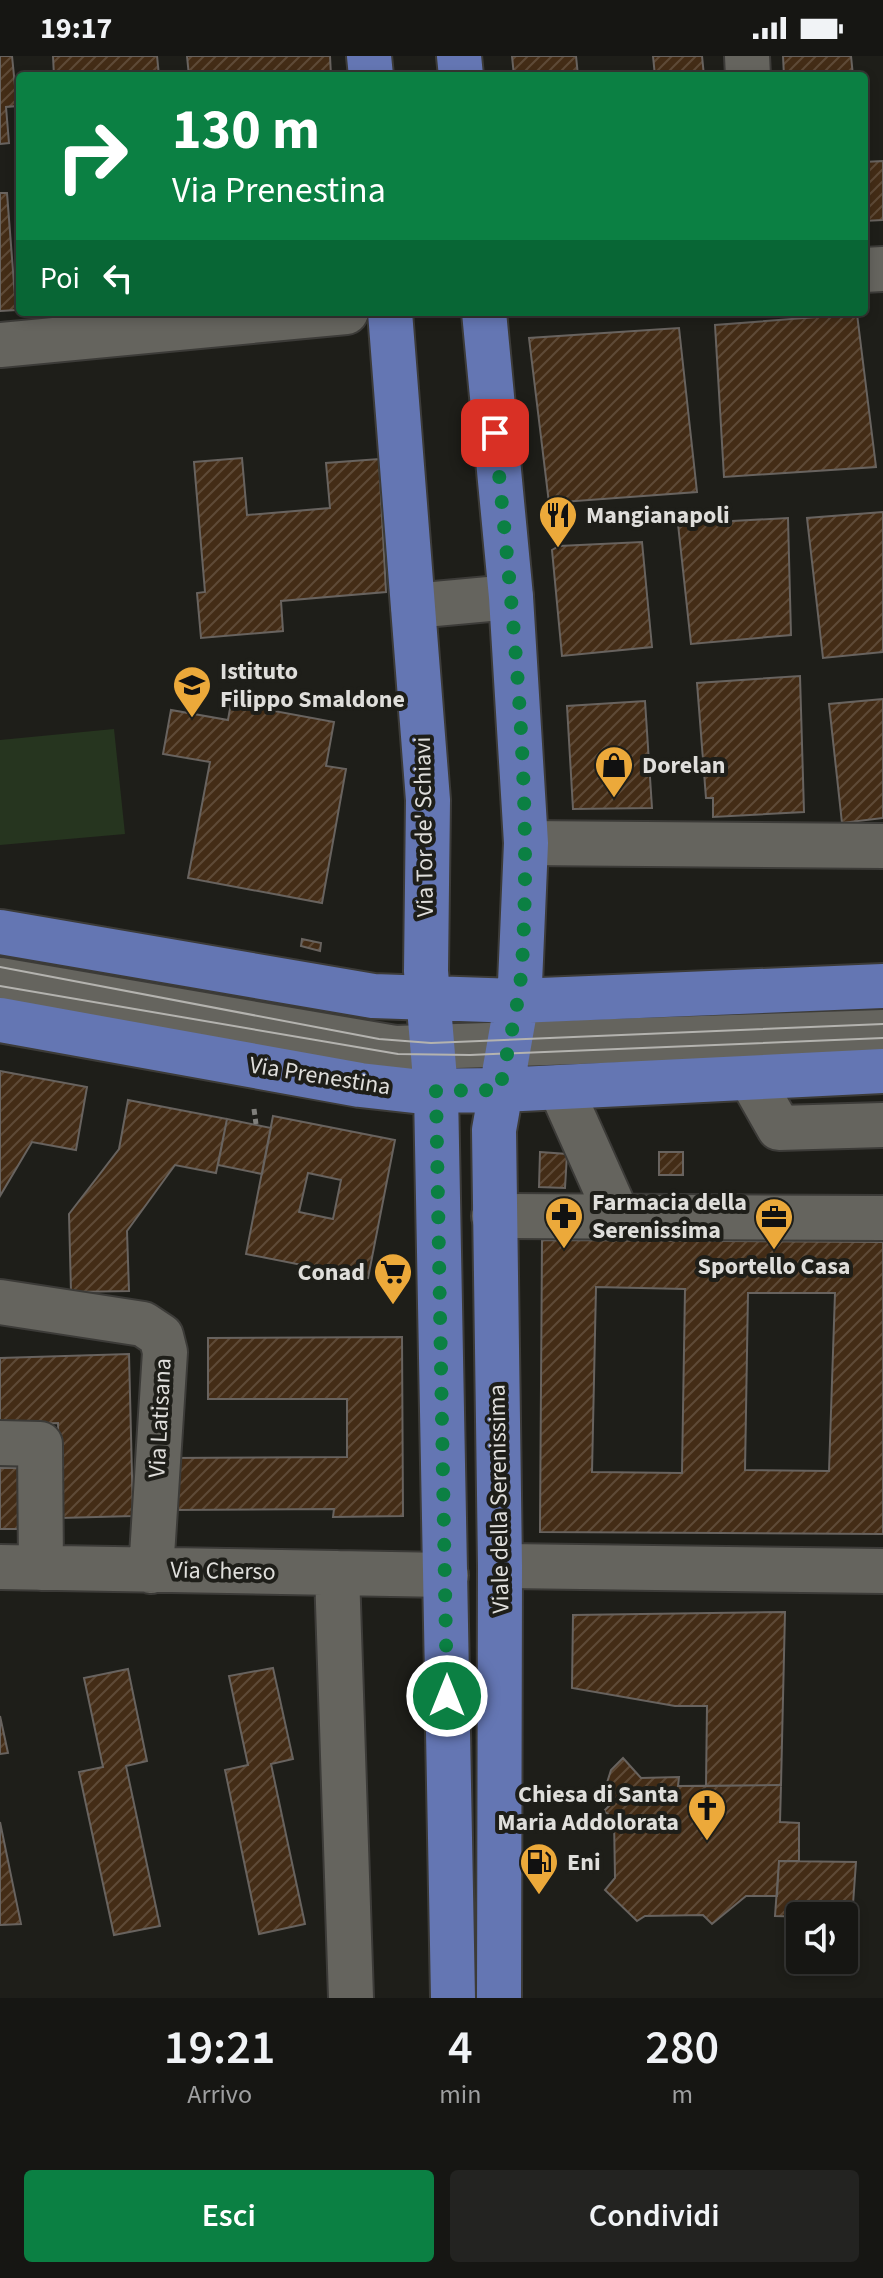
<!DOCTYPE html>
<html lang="it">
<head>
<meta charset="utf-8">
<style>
  body { margin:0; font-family:"Source Sans 3",sans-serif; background:#232321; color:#f1f3f6; height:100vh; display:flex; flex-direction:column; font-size:30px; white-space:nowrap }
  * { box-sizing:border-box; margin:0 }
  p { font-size:26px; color:#9e9fa0 }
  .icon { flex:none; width:44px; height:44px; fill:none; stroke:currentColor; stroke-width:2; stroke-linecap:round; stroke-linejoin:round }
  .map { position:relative; height:1942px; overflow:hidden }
  .panel { display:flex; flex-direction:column; background:#161613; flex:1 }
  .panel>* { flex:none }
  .guide { position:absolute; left:16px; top:16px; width:852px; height:244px; border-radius:8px; box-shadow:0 4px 12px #0003,0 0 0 2px #353533; background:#0b8043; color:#fff; overflow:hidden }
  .fabs { position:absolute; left:786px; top:1846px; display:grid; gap:16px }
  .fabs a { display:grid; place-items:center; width:72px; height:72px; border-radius:8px; background:#161613; box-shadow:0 4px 12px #0003,0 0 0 2px #353533; font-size:40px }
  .pin { position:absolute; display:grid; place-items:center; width:68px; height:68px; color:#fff; margin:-34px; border-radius:16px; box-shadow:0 4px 12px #0006 }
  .me { position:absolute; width:88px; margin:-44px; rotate:0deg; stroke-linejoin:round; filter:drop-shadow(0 0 6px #0008) }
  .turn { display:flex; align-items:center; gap:28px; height:168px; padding:0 24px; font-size:36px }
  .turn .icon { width:104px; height:104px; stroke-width:2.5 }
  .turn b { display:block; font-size:56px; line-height:68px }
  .then { display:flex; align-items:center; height:76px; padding:0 24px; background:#0003; gap:16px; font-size:30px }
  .eta { display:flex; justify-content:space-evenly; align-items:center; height:136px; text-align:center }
  .eta b { font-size:48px; font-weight:600; line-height:56px }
  .button { display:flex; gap:16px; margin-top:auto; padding:16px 24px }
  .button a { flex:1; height:92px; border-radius:8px; background:#0b8043; color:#fff; font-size:32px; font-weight:600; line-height:92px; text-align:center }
  .button a+a { background:#232321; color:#f1f3f6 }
  .status { display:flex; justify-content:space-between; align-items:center; height:56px; padding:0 40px; background:#161613; direction:ltr }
  .status svg { height:22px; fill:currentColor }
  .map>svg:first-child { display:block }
  .grass { fill:#26351f }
  .building { fill:url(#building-hatch); stroke:#68635f; stroke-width:2; fill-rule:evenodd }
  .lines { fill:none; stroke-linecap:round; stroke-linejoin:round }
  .minor-casing { stroke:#3c3b38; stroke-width:48 }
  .major-casing { stroke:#3c3b38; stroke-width:48 }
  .path { stroke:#807f7b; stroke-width:5; stroke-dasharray:6 4; stroke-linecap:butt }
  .minor { stroke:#65645e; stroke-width:44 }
  .major { stroke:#6476b3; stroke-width:44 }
  .tram { stroke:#b4b3af; stroke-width:2 }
  .route { stroke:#0b8043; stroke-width:14; stroke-dasharray:0 25.2 }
  .labels { text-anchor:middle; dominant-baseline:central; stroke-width:8; stroke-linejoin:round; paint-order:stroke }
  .poi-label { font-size:24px; font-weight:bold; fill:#dfdedb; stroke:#1e1e19; text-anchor:start }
  .street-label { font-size:24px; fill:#dfdedb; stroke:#1e1e19 }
</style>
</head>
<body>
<div class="status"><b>19:17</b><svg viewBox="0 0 49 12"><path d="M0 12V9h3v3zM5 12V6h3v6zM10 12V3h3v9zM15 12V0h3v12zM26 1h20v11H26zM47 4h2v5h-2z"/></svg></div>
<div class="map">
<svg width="883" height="1942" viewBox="0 0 883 1942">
  <defs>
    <pattern id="building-hatch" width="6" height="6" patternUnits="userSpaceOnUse" patternTransform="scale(2)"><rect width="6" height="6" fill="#432c16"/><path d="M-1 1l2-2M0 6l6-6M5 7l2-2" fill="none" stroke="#5e4a37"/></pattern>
  </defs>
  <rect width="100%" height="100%" fill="#1e1e19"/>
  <!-- grass -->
  <path class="grass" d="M114,673L125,778L0,789V684Z"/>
  <!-- building -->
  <path class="building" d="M0,0H12L17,50L6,51L9,87L0,88Z
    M53,0H157L159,20H54Z
    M187,0H330L331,20H189Z
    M512,0H576L578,20H514Z
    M653,0H702L704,20H655Z
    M783,0H851L853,20H784Z
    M883,105V164L864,165V106Z
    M0,137H7L16,254L0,255Z
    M857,258L876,411L724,421L715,269Z
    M679,272L697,436L549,447L529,282Z
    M242,402L247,459L330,452L326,407L379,403L386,536L281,545L283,575L201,582L197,537L205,536L194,406Z
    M883,456V596L823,602L807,462Z
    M788,462L791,579L691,588L678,468Z
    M642,486L652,591L562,600L552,494L559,490Z
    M800,620L804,756L713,761V742H706L697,627Z
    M883,643V762L842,767L829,648Z
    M645,645L652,752L573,753L567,650Z
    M231,647L334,666L326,710L346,713L322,847L188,822L210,706L163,698L171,654L228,664Z
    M302,883L321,887L320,895L301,890Z
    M0,1015L87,1031L76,1094L32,1086L0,1140Z
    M128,1044L227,1063L216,1117L175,1109L127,1175L129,1235L71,1236L69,1158L119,1093Z
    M273,1060L395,1084L368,1222L246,1198ZM308,1117L341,1124L333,1163L299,1156Z
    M227,1063L271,1072L262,1118L218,1109Z
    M540,1096L567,1098L565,1132L539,1131Z
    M659,1096H683V1119H659Z
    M542,1184L883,1186V1478L540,1476ZM596,1231L685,1233L682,1417L592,1416ZM748,1237H835L829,1415L745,1414Z
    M402,1281L403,1460L333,1461L334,1453L169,1454V1402L347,1401V1343H208V1282Z
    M129,1298L133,1460L60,1462L58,1367L0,1369V1302Z
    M0,1412H21L20,1473H0Z
    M785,1556L781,1729L706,1730L707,1650H675L572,1632L573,1559Z
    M273,1612L293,1703L271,1708L305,1868L259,1878L225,1714L248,1709L229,1620Z
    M128,1613L147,1705L126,1710L160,1870L114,1879L79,1716L103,1711L84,1622Z
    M0,1660L8,1697L0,1698Z
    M623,1702L641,1722L679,1721L678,1730L781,1729L780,1766L799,1767V1805H779L777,1840H746L712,1868L703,1859L645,1860L637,1865L605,1834L615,1822L614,1763L604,1755L616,1743L606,1730L611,1714Z
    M0,1766L21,1868L0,1869Z
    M779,1805L856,1806L852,1862L775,1860Z"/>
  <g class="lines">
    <!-- minor casing -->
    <g class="minor-casing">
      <path id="minor" d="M747,0L748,20
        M864,214L883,213
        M0,289L346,256
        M413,550L511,541
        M526,787L883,790
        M0,924L395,992L883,976
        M750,1021L779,1072L883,1069
        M560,1031L618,1161
        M494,1160L883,1162
        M0,1246L143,1268L161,1280L165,1296L151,1515
        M0,1387L40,1388L41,1512
        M500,1510L883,1515
        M0,1511L446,1519
        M337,1517L351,1942"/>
    </g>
    <!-- major casing -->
    <g class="major-casing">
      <path id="major" d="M369,0L371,20
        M459,0L461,20
        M390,256L428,744L426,915L436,1035L453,1942
        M484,256L511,541L526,787L520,927L494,1074L500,1510L499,1942
        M0,876L373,940L517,945L883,930
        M0,964L360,1029L414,1035L500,1034L883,1015"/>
    </g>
    <!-- path -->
    <path class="path" d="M254,1053L256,1068"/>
    <!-- minor -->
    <use href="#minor" class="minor"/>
    <!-- major -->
    <use href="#major" class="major"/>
    <!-- tram -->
    <path class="tram" d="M0,911L379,983L431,987L883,968
      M0,930L398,998L470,999L883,982"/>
  </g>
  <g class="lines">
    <!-- route -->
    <path class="route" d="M447,1640L436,1035L500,1034C507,993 519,951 522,909C533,731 512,554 495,377"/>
  </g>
  <!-- icons -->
  <defs>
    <g id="restaurant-pin" transform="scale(2)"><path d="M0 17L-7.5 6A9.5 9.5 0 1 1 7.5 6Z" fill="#eca93a" stroke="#1e1e19"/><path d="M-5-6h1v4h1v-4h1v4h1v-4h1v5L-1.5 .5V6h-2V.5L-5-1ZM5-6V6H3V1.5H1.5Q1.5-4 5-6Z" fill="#111"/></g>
    <g id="school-pin" transform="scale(2)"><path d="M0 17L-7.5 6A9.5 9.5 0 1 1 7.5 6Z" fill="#eca93a" stroke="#1e1e19"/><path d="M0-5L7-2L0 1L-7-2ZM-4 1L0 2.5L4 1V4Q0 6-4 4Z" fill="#111"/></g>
    <g id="shop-pin" transform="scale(2)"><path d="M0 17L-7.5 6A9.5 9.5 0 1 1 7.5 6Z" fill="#eca93a" stroke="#1e1e19"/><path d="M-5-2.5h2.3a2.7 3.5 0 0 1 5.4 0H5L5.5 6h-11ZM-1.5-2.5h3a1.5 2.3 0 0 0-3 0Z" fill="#111"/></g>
    <g id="pharmacy-pin" transform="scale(2)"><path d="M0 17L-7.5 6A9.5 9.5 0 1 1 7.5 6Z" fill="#eca93a" stroke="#1e1e19"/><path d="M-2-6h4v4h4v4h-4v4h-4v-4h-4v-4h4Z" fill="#111"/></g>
    <g id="office-pin" transform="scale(2)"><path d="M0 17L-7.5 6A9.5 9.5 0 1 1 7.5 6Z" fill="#eca93a" stroke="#1e1e19"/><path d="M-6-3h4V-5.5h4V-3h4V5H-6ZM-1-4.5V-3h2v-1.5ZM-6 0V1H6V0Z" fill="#111"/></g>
    <g id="supermarket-pin" transform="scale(2)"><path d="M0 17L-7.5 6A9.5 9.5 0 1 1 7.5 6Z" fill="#eca93a" stroke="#1e1e19"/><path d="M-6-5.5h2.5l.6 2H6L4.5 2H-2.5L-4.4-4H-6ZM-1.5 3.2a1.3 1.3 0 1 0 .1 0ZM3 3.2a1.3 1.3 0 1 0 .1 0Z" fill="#111"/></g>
    <g id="church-pin" transform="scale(2)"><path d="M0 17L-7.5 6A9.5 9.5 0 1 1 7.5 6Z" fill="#eca93a" stroke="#1e1e19"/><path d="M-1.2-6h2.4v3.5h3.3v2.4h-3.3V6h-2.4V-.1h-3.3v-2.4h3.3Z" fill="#111"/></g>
    <g id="fuel-pin" transform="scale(2)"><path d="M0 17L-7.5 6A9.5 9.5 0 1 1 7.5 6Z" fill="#eca93a" stroke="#1e1e19"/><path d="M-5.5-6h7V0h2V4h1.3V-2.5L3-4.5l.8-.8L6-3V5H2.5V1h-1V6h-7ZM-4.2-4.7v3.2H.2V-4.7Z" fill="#111"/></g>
  </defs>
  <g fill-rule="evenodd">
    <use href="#restaurant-pin" x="558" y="459"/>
    <use href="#school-pin" x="192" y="629"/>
    <use href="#shop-pin" x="614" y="709"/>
    <use href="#pharmacy-pin" x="564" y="1160"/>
    <use href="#office-pin" x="774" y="1161"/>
    <use href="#supermarket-pin" x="393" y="1216"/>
    <use href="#church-pin" x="707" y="1752"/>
    <use href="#fuel-pin" x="539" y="1806"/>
  </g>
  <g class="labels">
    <!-- poi labels -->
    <g class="poi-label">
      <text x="586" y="459">Mangianapoli</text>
      <text x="220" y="615">Istituto<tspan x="220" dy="28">Filippo Smaldone</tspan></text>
      <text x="642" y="709">Dorelan</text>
      <text x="592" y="1146">Farmacia della<tspan x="592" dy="28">Serenissima</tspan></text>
      <text x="774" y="1210" text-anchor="middle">Sportello Casa</text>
      <text x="365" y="1216" text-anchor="end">Conad</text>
      <text x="679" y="1738" text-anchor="end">Chiesa di Santa<tspan x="679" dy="28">Maria Addolorata</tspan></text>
      <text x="567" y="1806">Eni</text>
    </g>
    <!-- street labels -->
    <g class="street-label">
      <text transform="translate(424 771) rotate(-91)">Via Tor de' Schiavi</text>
      <text transform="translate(320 1020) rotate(9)">Via Prenestina</text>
      <text transform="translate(160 1362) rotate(-87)">Via Latisana</text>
      <text transform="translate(499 1443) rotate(-91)">Viale della Serenissima</text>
      <text transform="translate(223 1515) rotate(1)">Via Cherso</text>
    </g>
  </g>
</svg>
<div class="fabs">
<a><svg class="icon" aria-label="sound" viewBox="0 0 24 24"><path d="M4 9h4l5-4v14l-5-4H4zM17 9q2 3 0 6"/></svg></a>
</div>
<div class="pin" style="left:495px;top:377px;background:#d93025"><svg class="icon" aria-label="arrive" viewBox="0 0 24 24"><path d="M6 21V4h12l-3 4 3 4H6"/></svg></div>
<svg class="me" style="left:447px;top:1640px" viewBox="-20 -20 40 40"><circle r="17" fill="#0b8043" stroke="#fff" stroke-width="3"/><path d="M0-11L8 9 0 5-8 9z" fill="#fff"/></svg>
<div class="guide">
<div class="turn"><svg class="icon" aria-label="right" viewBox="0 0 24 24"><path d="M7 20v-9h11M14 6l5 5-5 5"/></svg><div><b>130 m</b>Via Prenestina</div></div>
<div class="then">Poi<svg class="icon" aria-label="left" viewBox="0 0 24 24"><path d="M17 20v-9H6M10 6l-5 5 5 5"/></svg></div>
</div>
</div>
<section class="panel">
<div class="eta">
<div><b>19:21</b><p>Arrivo</p></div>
<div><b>4</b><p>min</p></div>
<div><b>280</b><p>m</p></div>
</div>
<div class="button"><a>Esci</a><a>Condividi</a></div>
</section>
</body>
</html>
